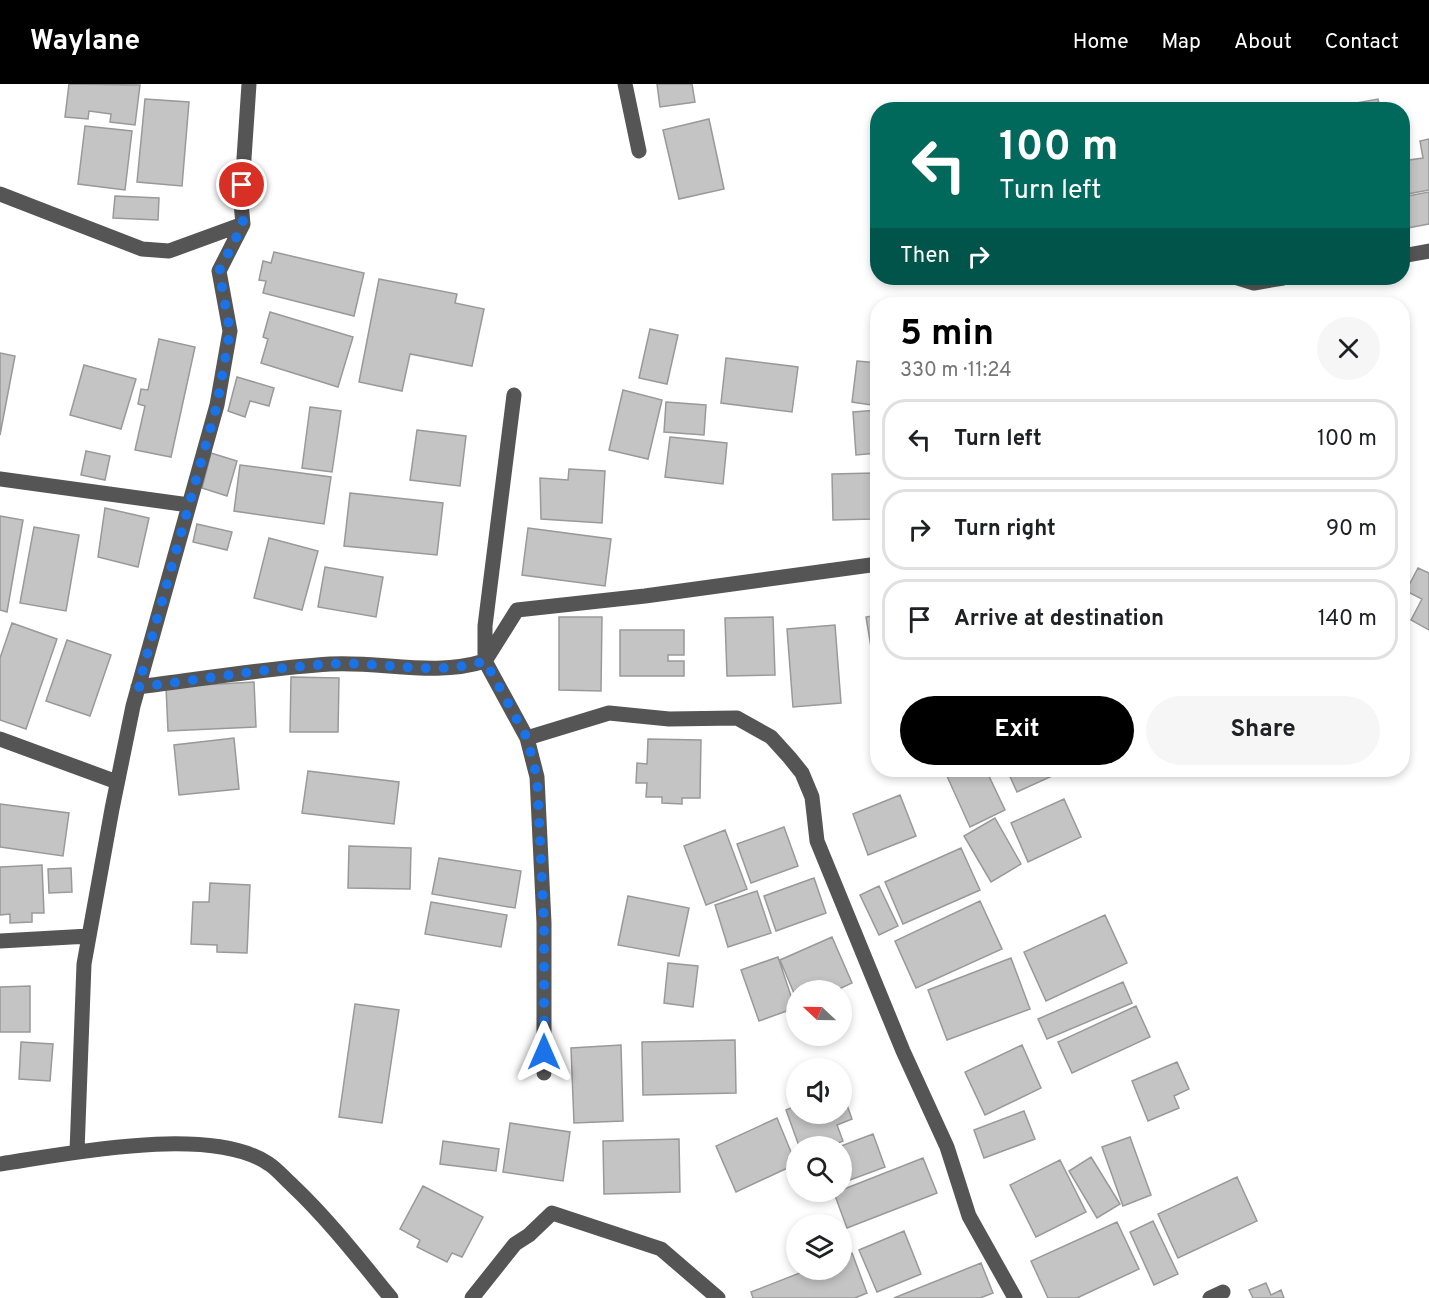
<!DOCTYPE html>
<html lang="en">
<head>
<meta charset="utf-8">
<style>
  body { margin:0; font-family:Overpass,sans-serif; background:#f6f6f6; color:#202124; height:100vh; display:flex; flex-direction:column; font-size:22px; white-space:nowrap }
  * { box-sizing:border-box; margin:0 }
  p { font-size:20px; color:#757577 }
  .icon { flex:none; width:33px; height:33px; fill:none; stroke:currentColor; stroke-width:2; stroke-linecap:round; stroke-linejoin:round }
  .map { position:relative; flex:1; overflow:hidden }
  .side { position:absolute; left:870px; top:213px; width:540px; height:480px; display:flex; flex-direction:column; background:#fff; border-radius:24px; box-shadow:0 3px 9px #0003 }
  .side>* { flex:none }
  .banner { position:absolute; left:870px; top:18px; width:540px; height:183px; border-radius:24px; box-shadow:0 3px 9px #0003; background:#00695c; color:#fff; overflow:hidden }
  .needle { width:39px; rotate:292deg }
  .controls { position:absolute; left:786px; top:896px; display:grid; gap:12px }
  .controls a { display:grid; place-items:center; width:66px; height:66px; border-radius:50%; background:#fff; box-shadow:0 3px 9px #0003; font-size:30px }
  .pin { position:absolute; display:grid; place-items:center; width:51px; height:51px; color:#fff; margin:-26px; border:3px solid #fff; border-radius:50%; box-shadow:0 2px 6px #0007 }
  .me { position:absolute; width:66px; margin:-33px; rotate:0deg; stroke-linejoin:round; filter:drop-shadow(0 0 4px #0008) }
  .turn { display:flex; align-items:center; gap:21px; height:126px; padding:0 30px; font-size:27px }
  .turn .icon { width:78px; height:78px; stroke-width:2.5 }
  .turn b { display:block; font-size:42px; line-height:51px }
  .then { display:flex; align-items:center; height:57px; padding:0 30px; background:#0003; gap:12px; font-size:22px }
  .round { display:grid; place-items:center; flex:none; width:63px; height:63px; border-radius:32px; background:#f6f6f6 }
  .head { display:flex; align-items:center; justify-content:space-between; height:102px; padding:0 30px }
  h1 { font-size:36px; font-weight:700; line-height:45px; color:#000 }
  .action { display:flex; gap:12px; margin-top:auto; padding:12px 30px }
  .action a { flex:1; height:69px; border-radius:36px; background:#000; color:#fff; font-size:24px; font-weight:700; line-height:69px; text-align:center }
  .action a+a { background:#f6f6f6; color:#202124 }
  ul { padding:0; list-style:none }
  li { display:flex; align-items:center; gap:18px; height:81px; margin:0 12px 9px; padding:0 18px; border:3px solid #e0e0e0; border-radius:24px }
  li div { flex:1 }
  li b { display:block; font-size:22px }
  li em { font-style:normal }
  header { display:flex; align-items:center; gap:36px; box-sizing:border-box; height:84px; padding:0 30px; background:#000; color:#fff }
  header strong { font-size:28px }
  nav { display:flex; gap:33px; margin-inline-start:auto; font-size:21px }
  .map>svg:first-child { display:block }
  .building { fill:#c4c4c4; stroke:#999; stroke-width:1.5 }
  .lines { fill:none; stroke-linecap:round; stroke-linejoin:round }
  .minor { stroke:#555; stroke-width:15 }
  .route { stroke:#1a73e8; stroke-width:10; stroke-dasharray:0 18 }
</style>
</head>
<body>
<header>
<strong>Waylane</strong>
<nav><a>Home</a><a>Map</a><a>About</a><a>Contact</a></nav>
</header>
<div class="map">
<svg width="1429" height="1214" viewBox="0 0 1429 1214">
  <rect width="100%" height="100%" fill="#fff"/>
  <!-- building -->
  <path class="building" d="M69,0L140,1L135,41L110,38L111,30L89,27L88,35L65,33Z
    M657,0H692L695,18L660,23Z
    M145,15L189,18L182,102L137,98Z
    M1378,15L1380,26H1340L1339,22Z
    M1258,20V26H1220Z
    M709,35L724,105L679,115L663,46Z
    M85,42L132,47L125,106L78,100Z
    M1429,55V106L1402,111V77L1423,74L1420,57Z
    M1429,108V140L1402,145V113Z
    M115,112L159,114L158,136L113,134Z
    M274,168L364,189L354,232L263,209L266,197L259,196L263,177L271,179Z
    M379,195L457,210L455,219L484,225L472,282L410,270L402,307L359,298Z
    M270,228L353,253L338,303L261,279L268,255L263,253Z
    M650,245L678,251L667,300L639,294Z
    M159,255L195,263L171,373L135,366L145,322L138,320L141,305L148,306Z
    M0,269L15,272L0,351Z
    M726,274L798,283L792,328L721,319Z
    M857,277L878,279V322L852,318Z
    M84,281L136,295L121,345L70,331Z
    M237,293L274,304L269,322L250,317L245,333L228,327Z
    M623,306L662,316L648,375L609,366Z
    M666,318L706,321L704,351L664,348Z
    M310,323L341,327L332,388L302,384Z
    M878,326V369L856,371L853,328Z
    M417,346L466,352L460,402L410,396Z
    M670,353L727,359L723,400L665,393Z
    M86,367L110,372L105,396L81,391Z
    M211,369L237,377L227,412L202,404Z
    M240,381L331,393L324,440L234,427Z
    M569,385L605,387L602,439L541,435L540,394L568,396Z
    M874,389V435L833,436L832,390Z
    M350,409L443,419L437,471L344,462Z
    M105,424L149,434L138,483L98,473Z
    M0,432L23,436L7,528L0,526Z
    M197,440L232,448L227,466L193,458Z
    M34,443L79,451L66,527L20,519Z
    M528,444L611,455L605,502L522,491Z
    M269,454L318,467L302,526L254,514Z
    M325,483L383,493L376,533L318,523Z
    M1418,484L1429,489V546L1411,536L1422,515L1406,507Z
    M878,531V568L872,569L866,533Z
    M559,533H602L601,607L559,606Z
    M773,533L775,591L727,592L725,534Z
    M12,539L57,555L26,645L0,636V574Z
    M835,541L841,619L793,623L787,545Z
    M620,546H684V571H668V577H684V592H620Z
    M67,556L111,571L90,632L46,617Z
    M291,593L339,594L338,648H290Z
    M254,598L256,643L168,647L166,603Z
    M234,654L239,705L179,711L174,661Z
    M648,655L701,656L700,714H682V720L662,719V713H646L647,699H636L637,679L647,680Z
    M956,686H986L1005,726L970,743L946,690Z
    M1007,686H1060L1061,688L1017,708Z
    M308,687L399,698L394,740L302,729Z
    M900,711L916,752L868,771L853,730Z
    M1064,715L1081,753L1028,778L1011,739Z
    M0,720L69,729L63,772L0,763Z
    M995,734L1021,780L991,798L964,752Z
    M784,743L798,782L751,799L737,760Z
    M725,746L747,805L706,821L684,762Z
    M349,762L411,764L410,805L348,804Z
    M961,764L980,806L903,840L885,798Z
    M439,774L521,787L515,824L432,810Z
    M42,781L44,829H32V838L10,839V830L0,831V783Z
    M71,784L72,808L49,809L48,785Z
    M814,794L826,829L776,847L764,812Z
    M210,799L250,801L247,869L217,868V861L191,860L193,818H209Z
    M879,802L898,842L879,851L860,811Z
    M757,807L771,849L728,863L715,821Z
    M628,812L689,824L679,872L618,861Z
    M980,817L1002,865L916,904L895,857Z
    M431,818L507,831L501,863L425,850Z
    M1105,831L1127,879L1046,917L1024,868Z
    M832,853L852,899L837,906H796V914L780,876Z
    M778,873L795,924L759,937L741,886Z
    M1011,874L1030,925L947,956L928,906Z
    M668,879L698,882L693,923L664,919Z
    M1123,898L1132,919L1047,955L1038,935Z
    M30,902V948H0V903Z
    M355,920L399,926L382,1039L339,1033Z
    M1136,922L1150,953L1072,989L1058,958Z
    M735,956L736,1009L643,1011L642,958Z
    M21,958L53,960L50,997L19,995Z
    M621,961L623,1037L574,1039L571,964Z
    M1022,961L1041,1004L985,1031L965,988Z
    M1177,978L1189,1005L1174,1012L1179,1024L1148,1037L1132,997Z
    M842,1007L852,1035L837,1041L843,1057L830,1062H799L786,1026L796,1022V1029H842Z
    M1024,1027L1035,1055L984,1074L974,1046Z
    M777,1034L796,1080L736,1108L716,1062Z
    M510,1039L570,1048L563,1097L503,1088Z
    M873,1050L885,1083L842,1099L841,1062Z
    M1130,1053L1151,1111L1123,1122L1102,1063Z
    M679,1055L680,1108L604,1110L603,1057Z
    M443,1057L499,1065L496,1087L440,1080Z
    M1091,1073L1120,1120L1097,1134L1069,1087Z
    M923,1074L937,1109L847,1144L834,1109Z
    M1060,1076L1086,1128L1036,1153L1010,1101Z
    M1237,1093L1257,1137L1178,1174L1158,1130Z
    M423,1102L483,1133L462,1173L452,1169L447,1178L417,1163L420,1156L400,1145Z
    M1153,1137L1178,1190L1154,1201L1130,1148Z
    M1117,1138L1139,1185L1077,1214H1048L1031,1177Z
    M904,1147L921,1190L877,1208L859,1166Z
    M852,1169L867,1209L855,1214H753L751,1208L810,1185H842V1173Z
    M981,1179L993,1209L980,1214H894Z
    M1266,1199L1271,1211L1281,1206L1284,1214H1253L1249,1206Z"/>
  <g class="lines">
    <!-- minor -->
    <path class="minor" d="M625,0L639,67
      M0,110L142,165L169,167L243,140
      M1402,172L1429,167
      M1238,194L1254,199L1283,194
      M514,311L485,542V577L527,654L537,693L544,839V989
      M0,395L189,421
      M138,603C202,595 266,584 330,580C383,577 434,593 485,577L517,526L645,512L878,480
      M527,654L609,629L669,635L737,634L771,653L790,674L802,689L812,713L817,757L903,967L947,1063L969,1132L1015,1214
      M0,655L117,698
      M0,857L89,852
      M77,1068L84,880L112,725L133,622L217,321L230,247L219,187L243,140L241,119L249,0
      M0,1080C67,1070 211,1040 269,1080C277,1085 284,1094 292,1101C329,1136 359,1175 391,1214
      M472,1214L515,1160L529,1151L552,1129L661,1165L718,1214
      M1210,1214L1223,1208"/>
  </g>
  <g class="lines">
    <!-- route -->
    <path class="route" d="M242,101L243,140L219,187L230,247L217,321L138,603C202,596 266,584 330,580C383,577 434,593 485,577L527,654L537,693L544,839V968"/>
  </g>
</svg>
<div class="controls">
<a><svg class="needle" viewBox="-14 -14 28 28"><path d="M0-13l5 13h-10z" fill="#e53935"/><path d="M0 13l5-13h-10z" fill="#757577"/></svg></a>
<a><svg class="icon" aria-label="sound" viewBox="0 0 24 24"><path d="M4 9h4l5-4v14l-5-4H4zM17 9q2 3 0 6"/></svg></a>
<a><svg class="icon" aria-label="search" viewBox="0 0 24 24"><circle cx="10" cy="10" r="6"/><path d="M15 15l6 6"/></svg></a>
<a><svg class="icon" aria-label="layers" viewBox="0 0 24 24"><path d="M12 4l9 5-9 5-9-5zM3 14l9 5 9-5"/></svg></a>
</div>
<div class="pin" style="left:242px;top:101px;background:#d93025"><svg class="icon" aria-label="arrive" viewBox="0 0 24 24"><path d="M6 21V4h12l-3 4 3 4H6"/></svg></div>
<svg class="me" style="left:544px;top:968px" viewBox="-20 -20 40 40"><path d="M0-17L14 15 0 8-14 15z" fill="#1a73e8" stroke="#fff" stroke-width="4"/></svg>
<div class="banner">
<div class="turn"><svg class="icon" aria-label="left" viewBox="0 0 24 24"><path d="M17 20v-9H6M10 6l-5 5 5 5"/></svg><div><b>100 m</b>Turn left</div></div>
<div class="then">Then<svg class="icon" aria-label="right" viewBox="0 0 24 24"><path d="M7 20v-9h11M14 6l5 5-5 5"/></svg></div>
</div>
<section class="side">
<div class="head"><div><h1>5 min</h1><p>330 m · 11:24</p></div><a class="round"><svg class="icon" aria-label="close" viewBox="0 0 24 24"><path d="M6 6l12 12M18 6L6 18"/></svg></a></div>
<ul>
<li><svg class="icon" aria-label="left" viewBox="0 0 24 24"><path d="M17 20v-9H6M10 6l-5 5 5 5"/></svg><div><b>Turn left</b></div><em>100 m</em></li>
<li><svg class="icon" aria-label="right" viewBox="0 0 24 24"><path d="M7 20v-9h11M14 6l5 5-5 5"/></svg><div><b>Turn right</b></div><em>90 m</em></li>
<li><svg class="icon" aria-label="arrive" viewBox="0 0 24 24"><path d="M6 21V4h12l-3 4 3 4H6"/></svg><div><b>Arrive at destination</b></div><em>140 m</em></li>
</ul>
<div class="action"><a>Exit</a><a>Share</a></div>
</section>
</div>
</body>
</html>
